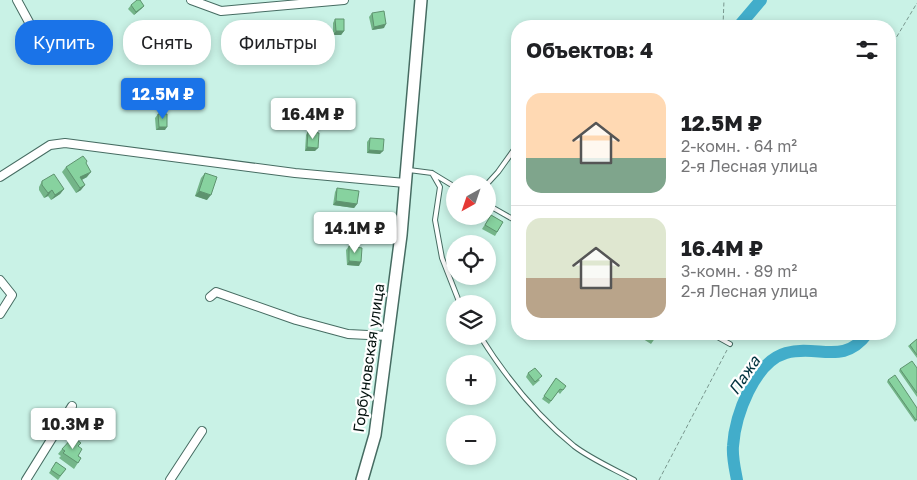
<!DOCTYPE html>
<html lang="ru">
<meta charset="utf-8">
<style>
:root{--surface:#fff;--page:#f6f6f6;--text:#202124;--muted:#757577;--line:#e0e0e0;--accent:#1a73e8}
body{margin:0;font-family:"Golos Text",sans-serif;background:var(--page);color:var(--text);height:100vh;display:flex;flex-direction:column;font-size:19px;white-space:nowrap}
*{box-sizing:border-box;margin:0}
p{font-size:16px;color:var(--muted)}
.icon{flex:none;width:28px;height:28px;fill:none;stroke:currentColor;stroke-width:2;stroke-linecap:round;stroke-linejoin:round}
.map{position:relative;flex:1;overflow:hidden}
.details{position:absolute;left:511px;top:20px;width:385px;height:320px;display:flex;flex-direction:column;background:var(--surface);border-radius:20px;box-shadow:0 2px 8px #0003}
.details>*{flex:none}
.top-card{position:absolute;left:15px;top:20px;width:421px;height:45px;display:flex;gap:10px}
.needle{width:32px;rotate:220deg}
.buttons{position:absolute;left:446px;top:175px;display:grid;gap:10px}
.buttons a{display:grid;place-items:center;width:50px;height:50px;border-radius:50%;background:var(--surface);box-shadow:0 2px 8px #0003;font-size:25px}
.price{position:absolute;translate:-50% -42px;padding:0 11px;border-radius:5px;background:#fff;color:#222;font-size:16px;line-height:32px;filter:drop-shadow(0 1px 2px #0008)}
.price::after{content:'';position:absolute;left:50%;top:30px;width:15px;height:11px;margin-left:-8px;background:inherit;clip-path:polygon(0 0,100% 0,50% 100%)}
.price.on{background:var(--accent);color:#fff}
ul{padding:0;list-style:none}
li{display:flex;align-items:center;gap:15px;height:125px;padding:0 15px}
li+li{border-top:1px solid var(--line)}
li span{display:grid;place-items:center;flex:none;width:140px;height:100px;border-radius:15px;color:#555}
li>.icon{margin-inline-start:auto}
span .icon{width:60px;height:60px;fill:#fffc;stroke-width:1}
li b{font-size:21px}
h2{display:flex;justify-content:space-between;align-items:center;height:60px;padding:0 15px;font-size:21px}
.pill{padding:0 18px;border-radius:20px;background:var(--surface);box-shadow:0 2px 8px #0003;font-size:18px;line-height:45px}
.pill.on{background:var(--accent);color:#fff}
.map>svg:first-child{display:block}
</style>
<div class="map">
<svg width="917" height="480" viewBox="0 0 917 480">
<rect width="100%" height="100%" fill="#c9f2e6"/>
<g fill="none" stroke-linecap="round" stroke-linejoin="round">
<!-- river -->
<path stroke="#42adca" stroke-width="12" d="M739,26L761,0
M737,480C735,469 732,457 733,446C735,416 754,362 786,353C818,344 843,366 867,334"/>
<defs>
<path id="service" d="M409,170L432,173L455,187
M432,173L440,187L435,220L442,258L460,304
M487,184L498,172L518,144
M488,205L518,222
M712,334L730,344
M480,336C505,376 537,416 574,446C591,459 614,469 634,480"/>
<path id="minor" d="M17,0L30,24L26,38
M191,0L221,11L344,0
M0,177L50,145L65,143L295,173L405,183
M0,280L12,295L0,314
M210,297L216,292L296,320L348,334L388,336
M26,480L72,406
M170,480L202,431"/>
<path id="secondary" d="M362,480L375,435L401,235L421,0"/>
</defs>
<!-- service casing -->
<use href="#service" stroke="#466c62" stroke-width="6"/>
<!-- minor casing -->
<use href="#minor" stroke="#466c62" stroke-width="10"/>
<!-- secondary casing -->
<use href="#secondary" stroke="#466c62" stroke-width="14"/>
<!-- path -->
<path stroke="#79978e" stroke-width="1" stroke-dasharray="4 2.5" stroke-linecap="butt" d="M723,26L724,0
M890,48L917,3
M659,480L727,350"/>
<!-- service -->
<use href="#service" stroke="#fff" stroke-width="4"/>
<!-- minor -->
<use href="#minor" stroke="#fff" stroke-width="8"/>
<!-- secondary -->
<use href="#secondary" stroke="#fff" stroke-width="11"/>
</g>
<!-- wall -->
<path fill="#74b589" d="M131,5L144,6L141,9L134,15L128,9Z
M372,13L384,28L372,30L369,17Z
M335,19L344,31L341,35H333V23Z
M158,114L165,130H156L155,118Z
M308,131L315,151H305L306,135Z
M370,138L380,154L367,153V142Z
M86,163L87,177L82,180L81,190L76,193L62,172L66,167Z
M205,173L207,200L195,196L201,178Z
M42,181L64,189L60,194L51,200L48,196L44,198L39,190V187Z
M337,188L357,204L354,208L333,205L335,192Z
M491,215L503,222L495,236L482,229Z
M349,246L359,266L347,265L346,250Z
M642,334H658L651,344L640,337Z
M917,339V358L908,346Z
M917,368V397L899,371L900,369Z
M528,373L540,380L533,386L526,377Z
M556,378L566,386L560,394L558,392L549,404L542,399Z
M888,380L917,408V420L915,422L887,382Z
M78,446V456L81,458L74,469L59,458L61,456L58,454L62,449Z
M56,462L66,469L58,480L49,473Z"/>
<!-- shaded-wall -->
<path fill="#5e936f" d="M144,6L141,9L134,15L136,12Z
M386,24L384,28L372,30L374,27Z
M336,31H344L341,35H333Z
M159,127H167L165,130H156Z
M307,147L318,148L315,151H305Z
M369,150L383,151L380,154L367,153Z
M91,172L87,177L77,182L80,177Z
M85,185L81,190L76,193L80,188Z
M64,189L60,194L51,200L55,195Z
M52,190L48,196L44,198L48,193Z
M199,191L211,195L207,200L195,196Z
M336,201L357,204L354,208L333,205Z
M349,261L361,262L359,266L347,265Z"/>
<!-- building -->
<path fill="#87d29f" stroke="#5e936f" d="M137,0H140L144,6L136,12L131,5Z
M384,11L386,24L374,27L372,13Z
M335,19H344V31H336Z
M158,114H167V127H159Z
M308,131L319,133L318,148L307,147Z
M370,138L384,139L383,151L369,150Z
M83,156L87,161L86,163L91,172L80,177L85,185L80,188L66,167Z
M205,173L217,177L211,195L199,191Z
M54,174L64,189L55,195L52,190L48,193L42,185V181Z
M337,188L359,191L357,204L336,201Z
M491,215L503,222L497,232L485,225Z
M349,246L362,248L361,262L349,261Z
M647,334H658L655,339Z
M917,339V355L910,345Z
M912,361L917,368V393L900,369Z
M535,368L542,376L535,382L528,373Z
M895,375L917,408V419L916,420L888,380Z
M556,378L566,386L563,390L560,389L551,401L544,396Z
M73,437L81,443L78,446L82,449L78,456L81,458L78,463L63,453L65,451L62,449Z
M56,462L66,469L60,476L51,470Z"/>
<g text-anchor="middle" stroke-width="4.5" stroke-linejoin="round" paint-order="stroke">
<!-- street labels -->
<g font-size="15" fill="#04120e" stroke="#fff">
<text transform="translate(369 358) rotate(-82)" y="5">Горбуновская улица</text>
</g>
<!-- water labels -->
<g font-size="16" font-style="italic" fill="#00323e" stroke="#fff">
<text transform="translate(744 375) rotate(-56)" y="6">Пажа</text>
</g>
</g>
</svg>
<div class="buttons">
<a><svg class="needle" viewBox="-14 -14 28 28"><path d="M0-13l5 13h-10z" fill="#e53935"/><path d="M0 13l5-13h-10z" fill="#757577"/></svg></a>
<a><svg class="icon" aria-label="locate" viewBox="0 0 24 24"><circle cx="12" cy="12" r="6"/><path d="M12 2v4M12 18v4M2 12h4M18 12h4"/></svg></a>
<a><svg class="icon" aria-label="layers" viewBox="0 0 24 24"><path d="M12 4l9 5-9 5-9-5zM3 14l9 5 9-5"/></svg></a>
<a>+</a>
<a>−</a>
</div>
<b class="price on" style="left:163px;top:120px">12.5M ₽</b>
<b class="price" style="left:313px;top:140px">16.4M ₽</b>
<b class="price" style="left:355px;top:254px">14.1M ₽</b>
<b class="price" style="left:73px;top:450px">10.3M ₽</b>
<div class="top-card">
<a class="pill on">Купить</a>
<a class="pill">Снять</a>
<a class="pill">Фильтры</a>
</div>
<section class="details">
<h2>Объектов: 4<svg class="icon" aria-label="filters" viewBox="0 0 24 24"><path d="M4 7h16M4 17h16"/><circle cx="9" cy="7" r="2"/><circle cx="15" cy="17" r="2"/></svg></h2>
<ul>
<li><span style="background:linear-gradient(#ffd9b3 65%,#7fa58c 0)"><svg class="icon" aria-label="home" viewBox="0 0 24 24"><path d="M3 11l9-7 9 7M6 9v11h12V9"/></svg></span><div><b>12.5M ₽</b><p>2-комн. · 64 m²</p><p>2-я Лесная улица</p></div></li>
<li><span style="background:linear-gradient(#dfe7d0 60%,#b9a48a 0)"><svg class="icon" aria-label="home" viewBox="0 0 24 24"><path d="M3 11l9-7 9 7M6 9v11h12V9"/></svg></span><div><b>16.4M ₽</b><p>3-комн. · 89 m²</p><p>2-я Лесная улица</p></div></li>
</ul>
</section>
</div>
